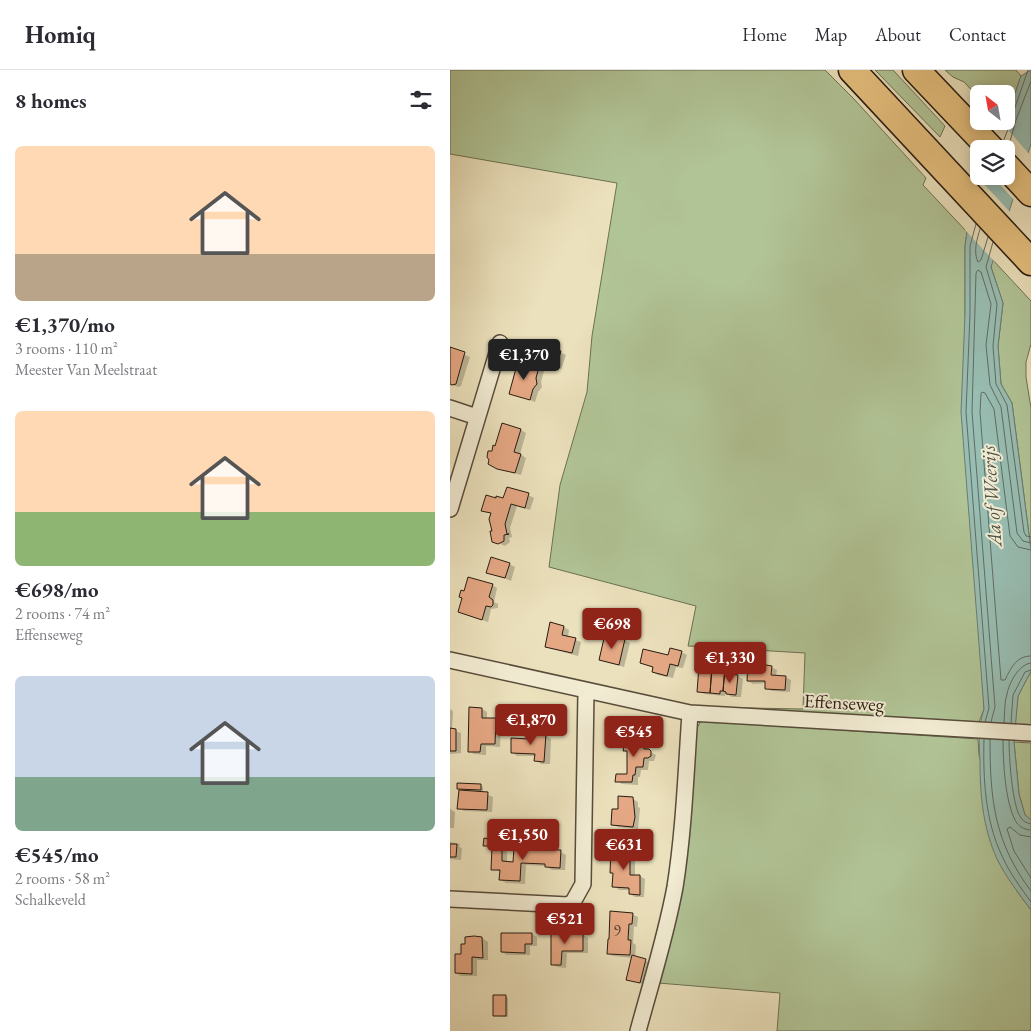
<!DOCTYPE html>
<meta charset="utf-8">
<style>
:root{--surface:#fff;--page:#f7f7f7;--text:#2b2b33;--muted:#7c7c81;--line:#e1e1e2;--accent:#8f2418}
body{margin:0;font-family:"EB Garamond",serif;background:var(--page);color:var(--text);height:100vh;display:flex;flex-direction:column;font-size:19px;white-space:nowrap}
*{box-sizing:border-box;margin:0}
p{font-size:16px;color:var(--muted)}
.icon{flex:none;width:28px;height:28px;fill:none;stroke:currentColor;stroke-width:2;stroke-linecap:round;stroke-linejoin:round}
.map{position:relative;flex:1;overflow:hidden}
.side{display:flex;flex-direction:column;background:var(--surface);width:450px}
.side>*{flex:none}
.needle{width:32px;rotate:329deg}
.tools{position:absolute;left:520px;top:15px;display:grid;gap:10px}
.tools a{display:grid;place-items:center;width:45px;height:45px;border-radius:8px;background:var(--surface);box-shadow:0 2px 12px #0003;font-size:25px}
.price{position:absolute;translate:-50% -42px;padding:0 11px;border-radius:5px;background:var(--accent);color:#fff;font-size:16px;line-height:32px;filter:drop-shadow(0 1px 2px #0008)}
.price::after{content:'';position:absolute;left:50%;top:30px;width:15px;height:11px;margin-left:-8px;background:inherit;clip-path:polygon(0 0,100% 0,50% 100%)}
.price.selected{background:#222;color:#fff}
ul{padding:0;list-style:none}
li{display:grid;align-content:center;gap:10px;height:265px;padding:0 15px}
li span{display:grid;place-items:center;height:155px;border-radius:8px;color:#555}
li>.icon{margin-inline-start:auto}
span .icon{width:90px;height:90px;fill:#fffc;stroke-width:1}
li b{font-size:21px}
h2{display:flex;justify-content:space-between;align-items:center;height:60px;padding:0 15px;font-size:21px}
header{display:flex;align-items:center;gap:30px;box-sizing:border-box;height:70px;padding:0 25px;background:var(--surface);border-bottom:1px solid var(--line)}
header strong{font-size:24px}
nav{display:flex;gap:28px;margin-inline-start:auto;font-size:18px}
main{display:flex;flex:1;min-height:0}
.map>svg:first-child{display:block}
</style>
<header>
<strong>Homiq</strong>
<nav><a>Home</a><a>Map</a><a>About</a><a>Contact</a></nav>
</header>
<main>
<section class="side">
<h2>8 homes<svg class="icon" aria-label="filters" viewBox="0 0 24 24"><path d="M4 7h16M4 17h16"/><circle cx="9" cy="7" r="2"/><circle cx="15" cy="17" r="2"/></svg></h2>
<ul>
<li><span style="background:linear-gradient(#ffd9b3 70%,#b9a48a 0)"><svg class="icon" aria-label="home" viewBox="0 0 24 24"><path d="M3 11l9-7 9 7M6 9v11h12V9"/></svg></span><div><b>€1,370/mo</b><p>3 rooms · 110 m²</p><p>Meester Van Meelstraat</p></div></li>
<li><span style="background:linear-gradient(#ffd9b3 65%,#8fb573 0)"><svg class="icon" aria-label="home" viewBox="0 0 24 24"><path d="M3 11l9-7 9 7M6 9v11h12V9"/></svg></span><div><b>€698/mo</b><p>2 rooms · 74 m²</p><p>Effenseweg</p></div></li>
<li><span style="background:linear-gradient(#c9d6e8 65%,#7fa58c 0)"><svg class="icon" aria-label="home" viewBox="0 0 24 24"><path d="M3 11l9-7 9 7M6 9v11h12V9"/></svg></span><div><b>€545/mo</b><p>2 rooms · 58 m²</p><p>Schalkeveld</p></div></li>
</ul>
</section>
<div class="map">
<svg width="581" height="961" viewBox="0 0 581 961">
<rect width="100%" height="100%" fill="#ebe1bc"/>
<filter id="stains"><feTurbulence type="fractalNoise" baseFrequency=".004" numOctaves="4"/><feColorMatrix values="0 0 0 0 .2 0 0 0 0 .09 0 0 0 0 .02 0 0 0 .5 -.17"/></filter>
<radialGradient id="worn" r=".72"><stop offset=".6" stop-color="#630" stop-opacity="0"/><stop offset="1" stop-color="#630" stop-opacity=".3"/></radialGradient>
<!-- green -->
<path fill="#b1c496" stroke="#6c7053" d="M0,0H375L404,29L476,108L473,115L517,162L515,176V244L534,639L529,652L244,637L353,639L355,583L238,576L246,536L99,497L110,415L137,322L142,266L167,113L0,84Z
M425,0H443L495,56L490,67Z
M495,0H566L571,6L556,48V24H529V28L514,12L503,7Z
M542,189L581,231V274L576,292V307L581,338V480L562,333L551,314L548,276L553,233L541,197Z
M581,601V655H565L568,626Z
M251,651L528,669L529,685L567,821L581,840V961H327L330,923L208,913L244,663Z
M564,672L581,673V750L575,745L569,724Z"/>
<!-- water -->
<path fill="#98bdb2" stroke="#6b7c71" d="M581,0V74L541,197L553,233L548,276L551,314L562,333L581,480V601L568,626L564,672L569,724L575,745L581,750V840C569,824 556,807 547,789C533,758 530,725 530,691C529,673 528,657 534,639L511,342L515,244V176L517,162L536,106H556V79H546L571,6Z"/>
<!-- pier -->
<path fill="#ebe1bc" d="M552,53L580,85L565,131L542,106H556V79H543Z
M532,112L561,143L545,192L515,160Z"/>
<!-- shadow -->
<path fill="#0003" d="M0,279L20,287L11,316L8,317L0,314Z
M110,282L116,285L111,299L92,292Z
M69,292L94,301L91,312L92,317L88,322L85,332L60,323Z
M71,360L76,363L70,384L76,388L71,405L44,397L43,382Z
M78,425L84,428L80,440L67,436L60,458L62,467L59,468L60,472L55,476L44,471L42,444L33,440L54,429Z
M59,494L65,497L61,511L38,502Z
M42,515L47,518L44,532L48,534V538L41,539L38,552L9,542Z
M101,554L114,557L119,560L118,567L131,572L128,586L102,579L96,576Z
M174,570L180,573L174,597L156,592L151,589Z
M231,582L237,585L233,598L226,597L223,608L208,605L203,602L204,598L191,593Z
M265,584L270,586V591L264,589Z
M290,589H295L299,593H292L290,591Z
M245,596L275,599L281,602L280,605L287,606L293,609L291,627H282L277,624H275V626L254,624L249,621L250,602L244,600Z
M321,597L327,600L326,606L335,607L341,610L340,622L322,621L316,618V613L303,614L298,611Z
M0,639L3,641L2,660L11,663V683L0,684Z
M32,639L37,642V649L46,650L51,653L50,677L36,676V685L24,684L19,681Z
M96,666L101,669L100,694H91L86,690V686H67L62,682L81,670Z
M179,669H194L199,672V681L206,685L204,691H199L198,700H191L190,707H188V715L172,714L167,711L178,705L179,682L175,680L179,677Z
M31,716L33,717V723L43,727L42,742L14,741L9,738L15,722L8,718Z
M183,729L188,732V737L190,738L188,759L168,757L162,754L170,741Z
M0,739L5,742L4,758H0Z
M40,770L42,772V777L34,775Z
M195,770L197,771V780L187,778Z
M0,772L10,774L9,777L12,778L11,790L0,789Z
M52,779L57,782V793H64L111,782L116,785L115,800H102L95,796L76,795L75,814L56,813L51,810V802L42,799Z
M162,779L183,780L189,783L188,791H185V806H190L195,809L194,827H185L180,824V820H169L164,816Z
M182,844L188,847L187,857L184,856L183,873L186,875L185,887L201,893L195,915L178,909L183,888L163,886L158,883Z
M82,864L87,867V876H80V885H57L52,882Z
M102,864H132L138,868V883H117L116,898L107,897L102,894Z
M16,868H32L38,872V890H27V906H11L6,903L16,875Z
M56,926L58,928V947L46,946L44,945Z"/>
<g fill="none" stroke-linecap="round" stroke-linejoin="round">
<!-- shore -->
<path stroke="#606c61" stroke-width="1" d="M553,72L560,54L559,48L563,43L578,0
M557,82L566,50L581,11
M526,154L520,176V244L516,342L539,638L535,652
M530,159C527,169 523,182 528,192L531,190L538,167
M543,172L536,197L547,234L543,276L546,314L557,335L574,462L576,466L581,467
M581,480L568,477L560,466L544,339L535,323L532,322L531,324L530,342L551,610H555C561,598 566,586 581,586
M541,652L545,637L522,342L526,203L528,200L531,202L541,234L536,275L540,315L551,337L567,463L573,471L581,473
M554,653C555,643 554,633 557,624C559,613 569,594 581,593
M561,653L563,625L575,602L581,600
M534,669C533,709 535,750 552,786C559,802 571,818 581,832
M540,669C540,729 544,772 581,821
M553,670C553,691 555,731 565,750C568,756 574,760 581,760
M559,670C559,687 562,736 571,748C574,752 577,753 581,754
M581,767L570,765L560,757L557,759L564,781L581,808"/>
</g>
<!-- building -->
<path fill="#e5a884" stroke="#271b10" d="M95,276L111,281L106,297L90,292Z
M0,277L15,282L6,314L2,315L0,314Z
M68,291L89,297L86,308L87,314L83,319L80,330L59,324Z
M52,353L71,359L64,382L71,384L65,403L47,399L38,394L39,390L37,387L38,381H42L43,375L45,376Z
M57,417L79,423L75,438L61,434L55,454L57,464H59L54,465V471L48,474L42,472L40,461H42L39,449L41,443L31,441L36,425L46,428V426L53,428Z
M41,487L60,493L55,508L36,503Z
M18,507L43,514L39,527L43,530V535L41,537L36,536L32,550L8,542L12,528L9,527L11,520L14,521Z
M100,552L114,556L112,565L126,568L122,583L95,577Z
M155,564L175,569L169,595L149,590Z
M220,578L232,581L228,596L220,594L217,606L202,602L203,597L190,593L193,579L218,585Z
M298,592L322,596L321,605L336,606L335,620L315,619V611H297Z
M249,596L262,597L260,623L247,622Z
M262,597L275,598L273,621H270V624L260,623Z
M275,598V603L288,605L286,625L276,624V622L273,621Z
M19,637L32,638V648H46L45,674H31L30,682H18Z
M0,658L6,659V681H0Z
M80,664H96L94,692L84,691L85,684L61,683V668L80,669Z
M178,667L194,668V679H199L201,681V686L198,688H194L193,697H186L185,705H183L182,712H165L166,704H177V681H173L174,676H177Z
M7,713L31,714V720L7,719Z
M9,720L38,722L37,740L7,739Z
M168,726L183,727L185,747L183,757L161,755L162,739H168Z
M34,768L40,769V776H33Z
M186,769H195V779H186Z
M0,774H7L6,787H0Z
M42,777H52V791L63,792L64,778L111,780L110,798L95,797V794L71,793L70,811L49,810L50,800H41Z
M161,778L183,779V789H180V805H190V825L179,824V818L162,817L163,803H160Z
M160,841L183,843L182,854H179L178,870H181L180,885L157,884L158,869H159Z
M51,863H82V874H75V883L51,882Z
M101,863H133V881H112L111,895H101Z
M24,866L32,867L33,888L22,887V904L5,903V884H11V874H15V867Z
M182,885L196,889L190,913L176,910Z
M43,925H56V946H43Z"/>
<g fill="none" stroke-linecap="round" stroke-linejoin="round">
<defs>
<path id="minor" d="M0,338L27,347
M0,439L50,273
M0,590L240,643L581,663
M0,829L118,835L123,832L133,814L136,621
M188,961C201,913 216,866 225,817C234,760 236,701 240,643"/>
<path id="motorway" d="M402,0L581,192
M466,0L541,79
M556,96L581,123"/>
</defs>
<!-- minor casing -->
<use href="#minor" stroke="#584c3b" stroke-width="18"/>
<!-- motorway casing -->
<use href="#motorway" stroke="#271b10" stroke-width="29"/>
<!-- minor -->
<use href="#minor" stroke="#f2ecd3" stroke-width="15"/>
<!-- motorway -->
<use href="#motorway" stroke="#e6c07e" stroke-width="26"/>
</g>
<g text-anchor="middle" stroke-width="4" stroke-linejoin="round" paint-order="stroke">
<!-- number labels -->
<g font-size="16" fill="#563e2d">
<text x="167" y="866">9</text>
</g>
<!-- street labels -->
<g font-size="19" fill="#271b10" stroke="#f2ecd3">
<text transform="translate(394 632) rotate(3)" y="7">Effenseweg</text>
</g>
<!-- water labels -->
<g font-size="20" font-style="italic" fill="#4f5449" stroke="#f2ecd3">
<text transform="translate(541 426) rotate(-94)" y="7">Aa of Weerijs</text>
</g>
</g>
<rect width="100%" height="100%" filter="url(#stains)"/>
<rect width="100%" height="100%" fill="url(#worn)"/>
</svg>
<div class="tools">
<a><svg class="needle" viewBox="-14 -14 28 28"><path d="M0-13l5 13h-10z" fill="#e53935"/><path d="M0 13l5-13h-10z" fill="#7c7c81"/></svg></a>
<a><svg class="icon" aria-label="layers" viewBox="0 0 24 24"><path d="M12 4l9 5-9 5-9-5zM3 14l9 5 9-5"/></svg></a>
</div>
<b class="price selected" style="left:74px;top:311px">€1,370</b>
<b class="price" style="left:162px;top:580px">€698</b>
<b class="price" style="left:280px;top:614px">€1,330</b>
<b class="price" style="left:81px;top:676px">€1,870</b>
<b class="price" style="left:184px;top:688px">€545</b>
<b class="price" style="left:73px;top:791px">€1,550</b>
<b class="price" style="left:174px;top:801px">€631</b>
<b class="price" style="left:115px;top:875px">€521</b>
</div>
</main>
